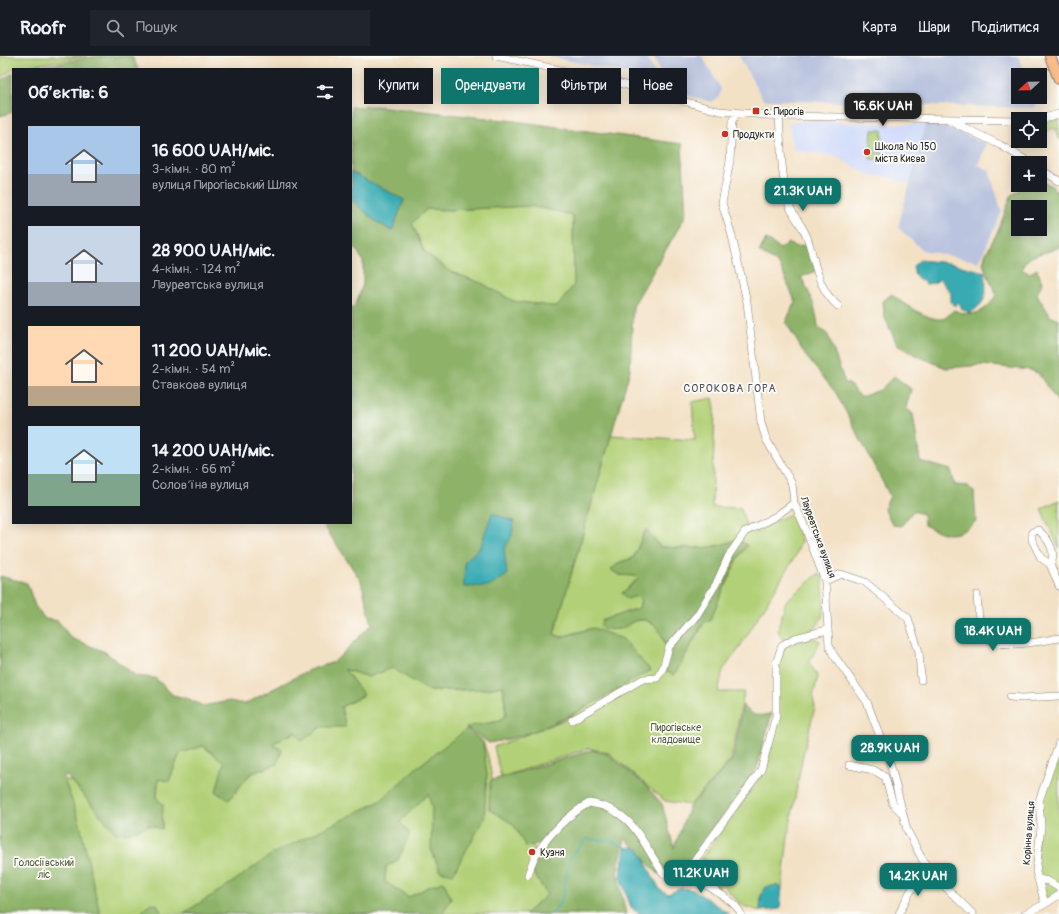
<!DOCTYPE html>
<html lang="uk">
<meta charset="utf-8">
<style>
:root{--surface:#171b24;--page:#20242c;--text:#f1f3f6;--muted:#9ea1a6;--line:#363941;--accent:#0f766e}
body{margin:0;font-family:Pangolin,sans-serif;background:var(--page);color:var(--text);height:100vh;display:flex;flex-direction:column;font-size:15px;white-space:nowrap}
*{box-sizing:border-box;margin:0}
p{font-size:13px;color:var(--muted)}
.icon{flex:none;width:22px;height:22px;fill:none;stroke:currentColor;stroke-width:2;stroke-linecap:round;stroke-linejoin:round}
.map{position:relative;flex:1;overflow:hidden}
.side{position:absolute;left:12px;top:12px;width:340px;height:456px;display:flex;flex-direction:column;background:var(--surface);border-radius:0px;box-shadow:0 2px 10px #0003}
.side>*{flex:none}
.hud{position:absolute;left:364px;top:12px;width:380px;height:36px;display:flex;gap:8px}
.needle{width:26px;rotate:248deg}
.fabs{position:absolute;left:1011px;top:12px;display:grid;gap:8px}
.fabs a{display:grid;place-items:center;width:36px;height:36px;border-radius:0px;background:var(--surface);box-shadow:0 2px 10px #0003;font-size:20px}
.price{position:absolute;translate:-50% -34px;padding:0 9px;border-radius:8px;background:var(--accent);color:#fff;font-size:13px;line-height:26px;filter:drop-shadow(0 1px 2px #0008)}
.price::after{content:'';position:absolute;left:50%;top:24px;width:12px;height:9px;margin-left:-6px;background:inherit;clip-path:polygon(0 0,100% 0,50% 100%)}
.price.selected{background:#222;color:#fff}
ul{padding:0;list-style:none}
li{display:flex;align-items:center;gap:12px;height:100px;padding:0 16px}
li span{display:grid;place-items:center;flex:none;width:112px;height:80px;border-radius:0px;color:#555}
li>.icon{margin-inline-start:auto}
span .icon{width:48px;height:48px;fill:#fffc;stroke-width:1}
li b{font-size:17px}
h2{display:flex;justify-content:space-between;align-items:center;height:48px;padding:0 16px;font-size:17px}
.pill{padding:0 14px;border-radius:0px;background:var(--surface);box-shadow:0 2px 10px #0003;font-size:14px;line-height:36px}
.pill.selected{background:var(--accent);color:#fff}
header{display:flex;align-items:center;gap:24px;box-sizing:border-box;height:56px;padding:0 20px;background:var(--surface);border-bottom:1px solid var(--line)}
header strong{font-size:19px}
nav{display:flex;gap:22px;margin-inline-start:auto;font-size:14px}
.search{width:280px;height:36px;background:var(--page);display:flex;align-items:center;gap:10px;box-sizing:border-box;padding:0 14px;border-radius:0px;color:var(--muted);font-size:15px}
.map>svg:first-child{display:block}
</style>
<header>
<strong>Roofr</strong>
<div class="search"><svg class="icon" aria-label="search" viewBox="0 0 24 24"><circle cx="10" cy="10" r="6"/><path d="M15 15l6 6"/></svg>Пошук</div>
<nav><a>Карта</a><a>Шари</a><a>Поділитися</a></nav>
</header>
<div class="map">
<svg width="1059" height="858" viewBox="0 0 1059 858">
<rect width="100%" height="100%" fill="#fdfcf7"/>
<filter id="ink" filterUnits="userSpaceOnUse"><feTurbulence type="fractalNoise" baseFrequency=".025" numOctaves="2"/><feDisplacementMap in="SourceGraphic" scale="8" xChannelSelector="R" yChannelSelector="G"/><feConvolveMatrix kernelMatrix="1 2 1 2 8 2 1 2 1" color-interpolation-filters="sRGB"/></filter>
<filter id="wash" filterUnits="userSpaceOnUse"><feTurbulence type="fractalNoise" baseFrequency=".012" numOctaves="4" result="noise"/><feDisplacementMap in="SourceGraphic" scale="16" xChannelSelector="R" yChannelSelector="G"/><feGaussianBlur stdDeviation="0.9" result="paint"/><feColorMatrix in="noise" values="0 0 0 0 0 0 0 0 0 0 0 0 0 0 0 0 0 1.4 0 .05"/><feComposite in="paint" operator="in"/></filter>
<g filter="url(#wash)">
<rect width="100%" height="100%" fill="#f3e1c6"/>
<!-- built -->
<path fill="#cfdafa" d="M794,65H802L931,69L915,130L885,120L869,119L835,100L793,94L789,69Z"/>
<!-- industrial -->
<path fill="#bac4de" d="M547,0H646L658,24L598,11Z
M654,0H702L721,33L719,41L712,46L665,34L666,22L662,21Z
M739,0H1018L1025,19H1018V41H1033L1036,50L1033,52L763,44Z
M926,67L938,68L940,72H943L945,69L986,88L978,109L989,114L1002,156L979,206L922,194L898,171Z"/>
<!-- green -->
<path fill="#b2d077" stroke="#67764a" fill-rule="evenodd" d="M0,0H87L13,13L0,22Z
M1059,63V84L1055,72L1040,77V68Z
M872,74H882V94L873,93L872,96L883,97L882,103H870Z
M530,150L573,159L574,229L557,251L513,245L483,228L449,215L424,195L412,167L427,153L449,154Z
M713,342L715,352L712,451L741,452L746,470L758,476L764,471L794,456L801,485L796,499L738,594L723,614L718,636H744L731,704L690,749L665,745L609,697L589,692L501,721L494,691L564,664L650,614L593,572L561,581L554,578L611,379L695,384L692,346ZM646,473L660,491C687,492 712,495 737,483L747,489L736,505L728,526L674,619L662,578L657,571L645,564L632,565L613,561L639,552L641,544L629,530L638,523L635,520L619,519L618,507L633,502Z
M1059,444V492L1041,453Z
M818,518L822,521C823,538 829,563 813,573C805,579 793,581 784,584L780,580L778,573L786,545Z
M814,582L820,585L809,607L818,620L813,642L815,651L802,703L788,781L782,832L776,829L761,839L760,855L741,849L722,828L725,820L703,801L764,716L776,669L779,602L786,589Z
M392,612L430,635L487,633L503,630L506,658L500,665L466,672L483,686L488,700L493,729L578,858H100L64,723L72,726L116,777L149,769L162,773L157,743L158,723L169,725L180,697L203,690L225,706L216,736L229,744L250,718L277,708L272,688L295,676L302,684L321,671L341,651L364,639L343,613L368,621Z
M1059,687V839L1045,848L1036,816L1039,745Z
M702,802L724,820L718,834L694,820V814Z"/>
<!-- forest -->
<path fill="#8db268" stroke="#546742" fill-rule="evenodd" d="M97,0H132L138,13H30Z
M13,17V56L0,60V25Z
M376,50L514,65L682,88L686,159L633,250L630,314L554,578L561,581L593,572L623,583L650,614C599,644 549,677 489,687L466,671L500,665L506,658L503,630L487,633L429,635L392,612L368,621L344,613L364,639L341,651L346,671H321L302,685L295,676L272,688L282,694L277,708L250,718L229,744L216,736L224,706L203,690L180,697L169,725L158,723L157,743L163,748L162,773L149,769L131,776L116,777L66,719L64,723L79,764L100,858H0V520L27,527L35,550L45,563L58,565L71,582L105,596L136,620L155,622L173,639L189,643L203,650L229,645L245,648L309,614L334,606L372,568L361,525L322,467H351V252L355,250L363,228V205L351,184V143L374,164L391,175L404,144L351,116V51ZM530,150L573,159L574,229L557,251L513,245L483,228L449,215L424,195L412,167L427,153L449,154ZM507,463L514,465C510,499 493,496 465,506Z
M1040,123L1053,131L1059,137V191C1045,199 1026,196 1022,214L1030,217L1037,213L1042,227L1037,238L1051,261L1059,263V348L1038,317L1030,314L983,309L946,312L915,299L897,288L884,260L883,245L892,238C899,246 930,265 941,263C946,263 950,257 954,254C973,262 986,257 996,239L983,208L985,199L998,175L1011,140L1025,129H1040ZM1018,151H1040V173H1018Z
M766,183L780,193L788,187L796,191L807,189L816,215L801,221C810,237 816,252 818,270L828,279L845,327L849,328L861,341L880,334L894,320L911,333L906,352L913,358L920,405L951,414L955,429L968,430L974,436L976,465C957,483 946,480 924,469L923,458L913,455L901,470L893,469L884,453L890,440L836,337L805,299L786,266L795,245L779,208L759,196Z
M646,473L660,491C687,492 712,495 737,483L747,489L736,505L710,564L703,567L674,619L665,615C670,600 664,567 644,564C633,562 628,571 619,573C614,574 608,573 603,573L600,570L603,564L639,552L641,544L637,540L627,543L622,537L638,523L635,520L619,519L611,514L618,507L633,502Z
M743,649C753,661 758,661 772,657L757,712L689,807L658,818L625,782L617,817L626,858H525L547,839L531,813L544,786L526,791L513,768L489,753L490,725L592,694L608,698L646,730L662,748L674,792L689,751L733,703Z
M467,673L483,686L487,719L484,763L453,818L440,815L431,793L432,752L428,738L400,766L410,778L398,804L386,811L385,826L409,841L430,830L444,826L451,842L442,858H182L230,828L272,798L380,745L416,712Z
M151,847L157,848L162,858H142L144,852Z"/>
<!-- water -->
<path fill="#39abb2" stroke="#2a6467" d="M351,116L404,144L392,175L374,164L351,143Z
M920,204L949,207L985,216C986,236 989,245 970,257L962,253L959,246L955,250L951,246V237L940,223L934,227L926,228L915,220L913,210Z
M492,457L514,466L512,480L504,493L507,519L490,530L464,531L465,505L480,492Z
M625,791L639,793L660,834L668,838L681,832L694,834L729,858H639L631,851L620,822Z
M776,829L782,832L780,853L760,855L761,839L766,831Z"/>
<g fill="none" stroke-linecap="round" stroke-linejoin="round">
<!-- stream -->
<path stroke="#39abb2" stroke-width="1.5" d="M550,858L561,847L570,802L586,783L610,785L625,791"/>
</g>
</g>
<g filter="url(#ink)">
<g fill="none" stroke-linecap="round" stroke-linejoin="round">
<defs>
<path id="minor" d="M496,0L615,26L719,55L779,60L1018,64
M736,57L732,66L730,105L722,147L732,180L747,246L761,366L766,383L792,428L794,447L805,471L825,525L829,589L833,598L867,646L891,710L907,774L921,801L932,818L973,858
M779,60C781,89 781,118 788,146C792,160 804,170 808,184C816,208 817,232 838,250
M1040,63L1059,58
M949,64L1000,89L1031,107
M1040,113L1059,125
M1050,508C1058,497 1047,481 1038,474L1032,476V484L1041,502L1050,508L1059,530
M825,525L841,518L865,526L908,562L919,596L921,624
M977,539C978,549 978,563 981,573C989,598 1039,585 1059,582
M1010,641L1022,642L1059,640
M572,664L643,623L657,622L663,612L669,591L697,559L716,528L729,499L745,476L776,460L794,447
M849,709L873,714L885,721L893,748L902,757
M690,811L688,819C702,827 736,844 741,858
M528,819C530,813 532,805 536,799C548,779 569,758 589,747C633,753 641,785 663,817L674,820L690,811L761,714L776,660V607L782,589L795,582L827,574
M1038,823L1048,825L1059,832
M1045,848L1059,839
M899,858C909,838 911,827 932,818
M1025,858L1045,848L1036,816L1041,771L1039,745L1059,687"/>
<path id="highway" d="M1050,0L1059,23"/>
</defs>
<!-- minor casing -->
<use href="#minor" stroke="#887e71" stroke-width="8"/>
<!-- highway casing -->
<use href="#highway" stroke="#887e71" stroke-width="12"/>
<!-- minor -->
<use href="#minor" stroke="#fff" stroke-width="7"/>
<!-- highway -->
<use href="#highway" stroke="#f9bc8a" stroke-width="10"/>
</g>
</g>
<!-- markers -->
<g fill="#c8321e" stroke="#fdfcf7" stroke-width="1.5">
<rect x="752" y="51" width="8" height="8" rx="2"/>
<circle cx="725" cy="78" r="4"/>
<circle cx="867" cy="96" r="4"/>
<circle cx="532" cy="796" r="4"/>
</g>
<g text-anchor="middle" stroke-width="3.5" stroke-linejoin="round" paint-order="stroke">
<!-- poi labels -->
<g font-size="10" fill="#1c1c1c" stroke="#fdfcf7" text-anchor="start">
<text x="764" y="59">с. Пирогів</text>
<text x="733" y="82">Продукти</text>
<text x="875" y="94">Школа № 150<tspan x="875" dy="12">міста Києва</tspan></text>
<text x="540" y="800">Кузня</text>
</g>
<!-- street labels -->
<g font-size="10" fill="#1c1c1c" stroke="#fdfcf7">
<text transform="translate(819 481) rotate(70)" y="4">Лауреатська вулиця</text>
<text transform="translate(1028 777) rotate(-86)" y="4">Корінна вулиця</text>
</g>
<!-- park labels -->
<g font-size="10" fill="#505b3c" stroke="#fdfcf7">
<text x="676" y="675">Пирогівське<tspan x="676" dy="12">кладовище</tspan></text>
<text x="44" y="810">Голосіївський<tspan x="44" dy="12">ліс</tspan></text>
</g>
<!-- neighbourhood labels -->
<g font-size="11" letter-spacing="1" fill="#4e4b5b" stroke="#fdfcf7">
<text x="730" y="336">СОРОКОВА ГОРА</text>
</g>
</g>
</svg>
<div class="fabs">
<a><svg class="needle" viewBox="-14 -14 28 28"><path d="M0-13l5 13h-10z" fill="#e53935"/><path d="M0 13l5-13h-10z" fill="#9ea1a6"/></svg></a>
<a><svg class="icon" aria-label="locate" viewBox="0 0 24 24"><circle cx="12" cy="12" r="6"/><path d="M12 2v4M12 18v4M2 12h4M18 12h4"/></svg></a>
<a>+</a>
<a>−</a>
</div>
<b class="price selected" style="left:883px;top:71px">16.6K UAH</b>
<b class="price" style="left:803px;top:156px">21.3K UAH</b>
<b class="price" style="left:993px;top:596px">18.4K UAH</b>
<b class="price" style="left:890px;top:713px">28.9K UAH</b>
<b class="price" style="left:701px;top:838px">11.2K UAH</b>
<b class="price" style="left:918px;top:841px">14.2K UAH</b>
<div class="hud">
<a class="pill">Купити</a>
<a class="pill selected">Орендувати</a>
<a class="pill">Фільтри</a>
<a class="pill">Нове</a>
</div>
<section class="side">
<h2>Об’єктів: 6<svg class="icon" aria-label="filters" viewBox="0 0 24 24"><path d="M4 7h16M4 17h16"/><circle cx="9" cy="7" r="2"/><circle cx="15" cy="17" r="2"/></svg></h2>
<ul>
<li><span style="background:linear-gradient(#a9c7e8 60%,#9aa5b1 0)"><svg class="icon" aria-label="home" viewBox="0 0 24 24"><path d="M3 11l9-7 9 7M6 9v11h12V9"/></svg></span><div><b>16 600 UAH/міс.</b><p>3-кімн. · 80 m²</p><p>вулиця Пирогівський Шлях</p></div></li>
<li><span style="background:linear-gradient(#c9d6e8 70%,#9aa5b1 0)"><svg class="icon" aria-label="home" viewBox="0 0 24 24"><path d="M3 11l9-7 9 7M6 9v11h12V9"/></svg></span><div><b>28 900 UAH/міс.</b><p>4-кімн. · 124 m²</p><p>Лауреатська вулиця</p></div></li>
<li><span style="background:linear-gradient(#ffd9b3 75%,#b9a48a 0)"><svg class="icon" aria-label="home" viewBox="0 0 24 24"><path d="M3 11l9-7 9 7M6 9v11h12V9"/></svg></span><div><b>11 200 UAH/міс.</b><p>2-кімн. · 54 m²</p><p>Ставкова вулиця</p></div></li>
<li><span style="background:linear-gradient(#bfe0f5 60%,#7fa58c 0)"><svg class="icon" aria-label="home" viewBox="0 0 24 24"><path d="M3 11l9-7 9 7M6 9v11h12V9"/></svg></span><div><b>14 200 UAH/міс.</b><p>2-кімн. · 66 m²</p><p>Соловʼїна вулиця</p></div></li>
</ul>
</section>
</div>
